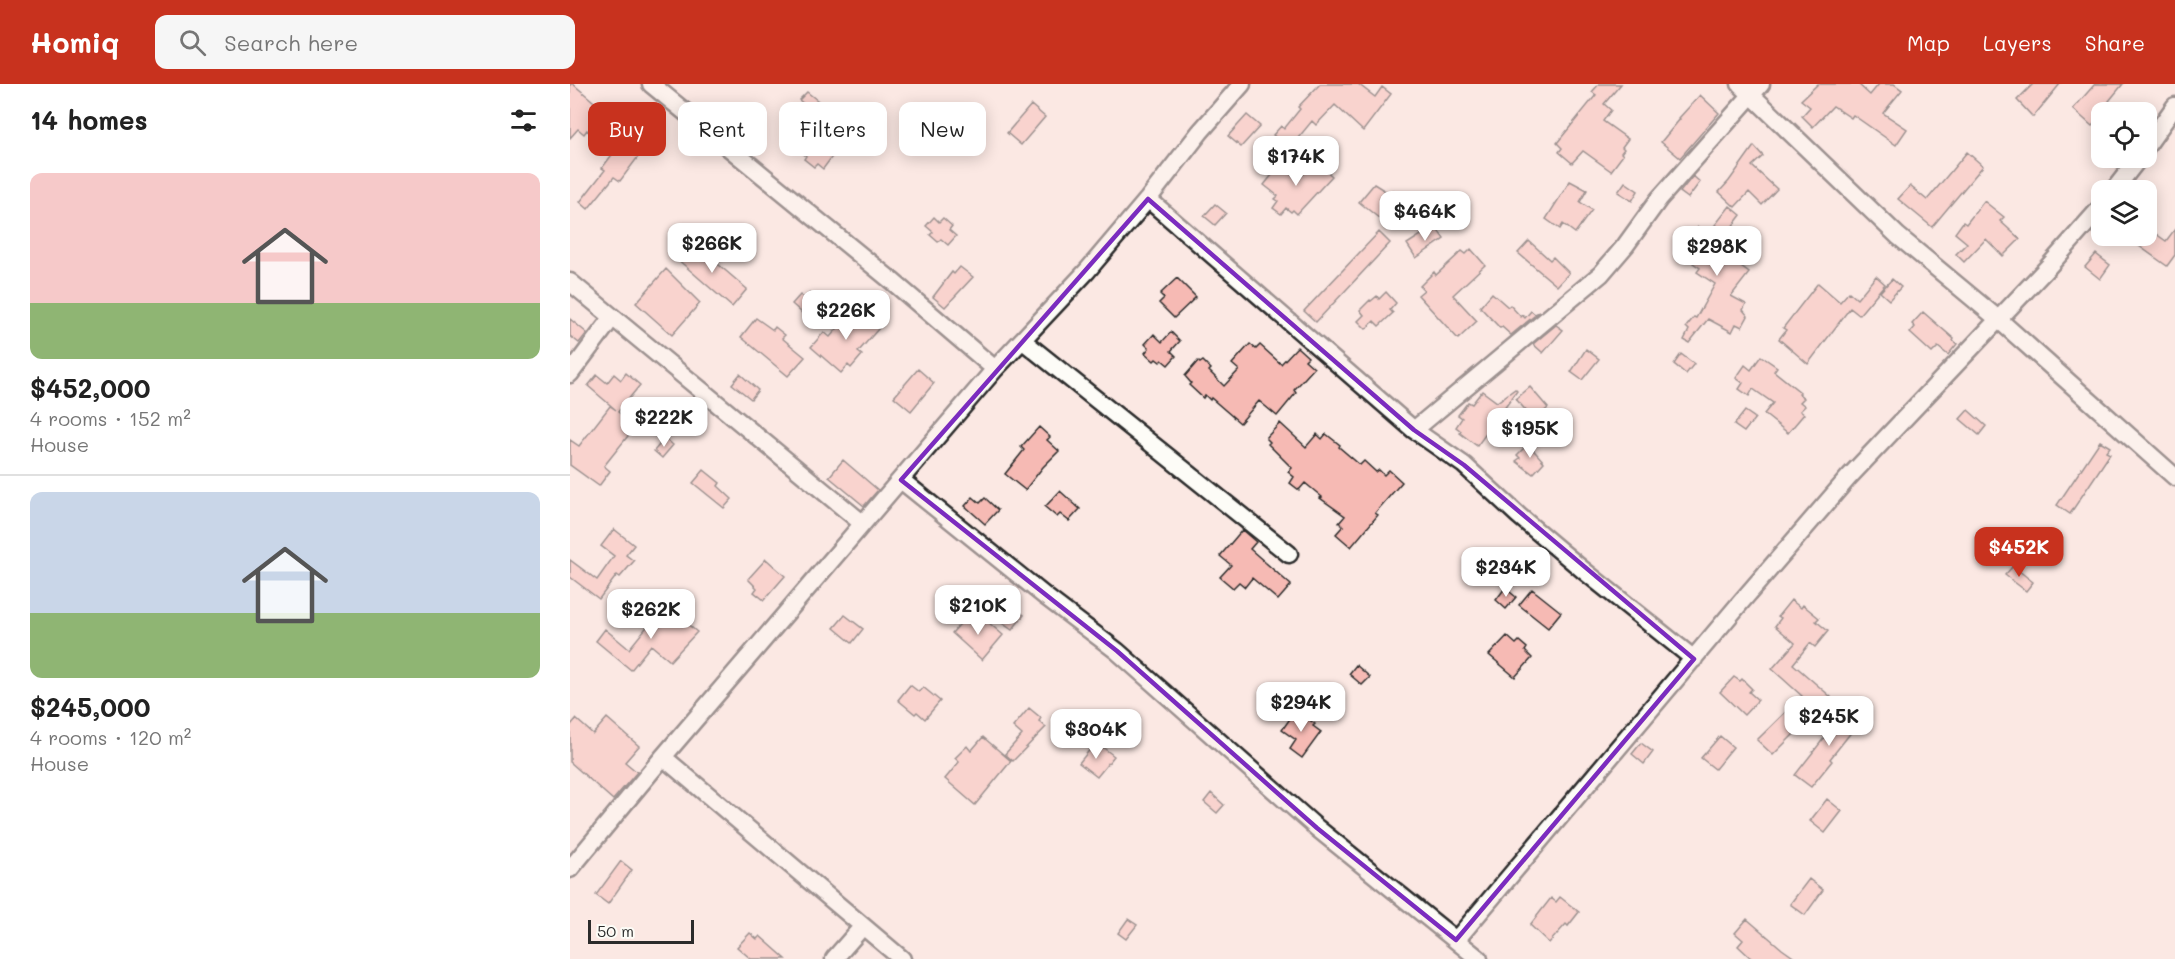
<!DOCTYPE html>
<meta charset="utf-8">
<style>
:root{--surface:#fff;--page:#f6f6f6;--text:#222;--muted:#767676;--line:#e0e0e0;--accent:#c8321e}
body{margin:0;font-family:Mali,sans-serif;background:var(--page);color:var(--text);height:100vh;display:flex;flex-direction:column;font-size:22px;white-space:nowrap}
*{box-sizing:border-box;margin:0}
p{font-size:20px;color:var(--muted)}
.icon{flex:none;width:33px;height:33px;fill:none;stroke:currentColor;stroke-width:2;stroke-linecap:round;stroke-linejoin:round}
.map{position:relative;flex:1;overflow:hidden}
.panel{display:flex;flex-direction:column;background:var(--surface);width:570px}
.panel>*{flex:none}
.top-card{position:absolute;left:18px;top:18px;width:570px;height:54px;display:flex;gap:12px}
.tools{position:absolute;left:1521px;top:18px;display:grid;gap:12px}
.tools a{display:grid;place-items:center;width:66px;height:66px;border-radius:12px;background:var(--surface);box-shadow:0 3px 15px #0003;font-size:30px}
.scale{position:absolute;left:18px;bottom:15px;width:106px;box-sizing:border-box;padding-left:6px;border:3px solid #2b2b2b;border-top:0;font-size:16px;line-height:21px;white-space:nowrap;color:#2b2b2b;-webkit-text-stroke:4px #fdfcf7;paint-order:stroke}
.price{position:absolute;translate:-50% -51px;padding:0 14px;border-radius:12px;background:#fff;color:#222;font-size:20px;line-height:39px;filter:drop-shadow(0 2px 3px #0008)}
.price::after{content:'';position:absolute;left:50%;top:36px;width:18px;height:14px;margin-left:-9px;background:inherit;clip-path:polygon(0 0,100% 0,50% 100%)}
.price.on{background:var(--accent);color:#fff}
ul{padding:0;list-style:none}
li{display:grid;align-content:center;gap:12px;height:318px;padding:0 30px}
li+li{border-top:2px solid var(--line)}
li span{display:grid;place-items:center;height:186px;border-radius:12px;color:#555}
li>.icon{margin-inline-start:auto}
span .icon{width:108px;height:108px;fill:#fffc;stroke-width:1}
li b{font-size:26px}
h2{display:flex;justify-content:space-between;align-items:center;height:72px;padding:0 30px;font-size:26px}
.pill{padding:0 21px;border-radius:12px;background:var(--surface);box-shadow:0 3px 15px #0003;font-size:21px;line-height:54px}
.pill.on{background:var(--accent);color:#fff}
header{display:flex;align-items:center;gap:36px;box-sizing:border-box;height:84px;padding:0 30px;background:var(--accent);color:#fff}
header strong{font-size:28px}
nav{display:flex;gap:33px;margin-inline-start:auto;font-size:21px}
.search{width:420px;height:54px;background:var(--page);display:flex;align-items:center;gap:15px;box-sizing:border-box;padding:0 21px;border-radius:12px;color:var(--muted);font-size:22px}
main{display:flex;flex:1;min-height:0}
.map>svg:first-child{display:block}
</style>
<header>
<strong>Homiq</strong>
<div class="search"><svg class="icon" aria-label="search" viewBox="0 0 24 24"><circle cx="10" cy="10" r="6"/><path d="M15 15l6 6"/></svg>Search here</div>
<nav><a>Map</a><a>Layers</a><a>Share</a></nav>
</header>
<main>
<section class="panel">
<h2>14 homes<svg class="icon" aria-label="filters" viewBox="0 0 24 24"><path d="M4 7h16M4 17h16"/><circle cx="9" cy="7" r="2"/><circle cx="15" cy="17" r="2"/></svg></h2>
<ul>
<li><span style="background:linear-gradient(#f6c9c9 70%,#8fb573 0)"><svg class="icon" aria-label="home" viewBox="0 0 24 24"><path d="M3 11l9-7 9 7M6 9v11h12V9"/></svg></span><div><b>$452,000</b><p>4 rooms · 152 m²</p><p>House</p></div></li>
<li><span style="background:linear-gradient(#c9d6e8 65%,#8fb573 0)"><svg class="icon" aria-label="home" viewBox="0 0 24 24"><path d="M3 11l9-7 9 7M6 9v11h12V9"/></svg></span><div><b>$245,000</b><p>4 rooms · 120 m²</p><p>House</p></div></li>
</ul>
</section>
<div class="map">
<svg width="1605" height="875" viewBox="0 0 1605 875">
<rect width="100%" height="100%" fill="#fbe8e3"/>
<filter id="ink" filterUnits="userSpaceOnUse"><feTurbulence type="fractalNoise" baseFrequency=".0167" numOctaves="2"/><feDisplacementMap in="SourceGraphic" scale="12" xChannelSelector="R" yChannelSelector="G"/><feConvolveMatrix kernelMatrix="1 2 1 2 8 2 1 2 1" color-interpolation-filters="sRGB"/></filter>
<g filter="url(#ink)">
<!-- building -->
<path fill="#f6bab4" stroke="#2b2b2b" stroke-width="1.5" d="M0,0H3L30,23L27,27L35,34L21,50L17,46L14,50L8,45L0,54Z
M750,0H788L805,13L812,3L821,10L793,47L765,21L746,41L742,37L719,65L703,51L711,42L714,45L730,25L728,23Z
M1029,0H1051L1034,20L1041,26L1033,37L1058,55L1052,63L1054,65L1051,69L1053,71L1041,87L1013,67L1002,79L989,68L992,64L987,59L1026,11L1022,8Z
M1248,0H1288L1300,11L1309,0H1324L1332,6L1313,29L1337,45L1326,61L1283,31L1281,34L1263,22L1243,43L1232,32L1240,23L1231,16Z
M1463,0H1490L1463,33L1447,16Z
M1525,0H1553L1539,17L1542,20L1534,28H1532V32L1522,42L1503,25Z
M237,8L252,20L245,29L229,16Z
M1130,11L1149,29L1110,74L1091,58L1110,35L1109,34Z
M461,21L475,33L451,61L437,49Z
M677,31L690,42L671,63L658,52Z
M248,45L258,52L254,57L267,66L253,85L247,80L244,83L234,75L236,72L230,67Z
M59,55L68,61L65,65L71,69L50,97L44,93L18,125L10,118L35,86L32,84L53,56L56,59Z
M1184,62L1193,72L1182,82L1207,105L1192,121L1179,108L1165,123L1149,108L1159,97Z
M1397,68L1413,82L1362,143L1328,115L1340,102L1357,116Z
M745,77L762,92L727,130L723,126L721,128L716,124L711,130L703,124L708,117L705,115L708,112L694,101L710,81L728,96Z
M1123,92L1130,98L1118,114L1110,108Z
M1000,97L1017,106L1010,118L1022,126L1005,149L993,140L990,145L976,135Z
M1055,98L1068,107L1062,117L1048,108Z
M804,100L820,110L823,106L831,113L828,117L833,121L828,127L832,130L821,144L789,118Z
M1414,117L1434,133L1430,137L1450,155L1433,172L1416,155L1394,178L1386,170L1397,159L1385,149L1393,138L1396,140Z
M645,120L656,129L645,141L634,132Z
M1160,122L1171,131L1146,164L1179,189L1161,212L1176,220L1173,226L1178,232L1172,243L1166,240L1162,248L1138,235L1119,259L1114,256L1119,246L1116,243L1124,233L1126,234L1145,200L1127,188L1130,184L1123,179L1125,176L1114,167L1119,159L1117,157L1128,143L1138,150Z
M364,133L369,138L373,134L382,142L379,146L386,152L378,161L371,155L368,158L360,151L363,148L356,142Z
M865,142L874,155L846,174L837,160Z
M1576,143L1596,157L1605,145V171L1597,182L1555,152H1576Z
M809,148L820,159L746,238L734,227Z
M121,157L177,205L162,223L106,174Z
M959,157L980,176L983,173L999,189L987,202L948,169Z
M901,165L915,181L883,211L907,237L888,255L848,211L854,206L850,202L864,188L866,191L892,167L896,170Z
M1526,170L1540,181L1530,195L1515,183Z
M390,183L403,193L375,223L363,213L382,188L384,190Z
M96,185L130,219L102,251L66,219Z
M1306,192L1315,200L1289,231L1280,224L1238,280L1209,255L1216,246L1213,244L1248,199L1270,218L1279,208L1287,215Z
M607,194L626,213L604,234L589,219L594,214L590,210Z
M1322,195L1331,203L1319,216L1310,208Z
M816,208L826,219L820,226L823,229L809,242L804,237L796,245L788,237L794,231L790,226L800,216L801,217L807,212L809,215Z
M240,209L255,222L241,237L222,220L230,211L235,215Z
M922,209L938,223L940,221L951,233L952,231L955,234L961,227L965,230L969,228L941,251L932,243L930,244L910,223Z
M286,223L309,244L288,268L292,271L281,284L278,281L271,289L241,263L254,248L260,253Z
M1353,228L1384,255L1383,257L1387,260L1378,271L1368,263L1362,269L1340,249L1345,243L1342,240Z
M186,234L203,246L205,243L215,251L212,254L235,273L218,292L171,253Z
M0,235L17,249L9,259L0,252Z
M986,241L993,246L973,269L963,260Z
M601,248L610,257L601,267L606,272L598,281L592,276L590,278L586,275L584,277L575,269L579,264L575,260L584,250L592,258Z
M680,260L686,265L690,261L711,280L727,263L738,273L735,276L744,284L724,306L726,309L707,332L689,317L670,339L641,314L640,316L635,311L633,314L619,301L621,299L615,292L628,277L630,279L633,277L641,285L639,287L654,302L669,286L662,280Z
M1016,265L1029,275L1012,296L1001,288Z
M1111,270L1124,280L1116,290L1104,280Z
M1191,272L1207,283L1204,287L1230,308L1229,310L1234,314L1230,318L1235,322L1230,327L1234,330L1218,349L1194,330L1203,319L1183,305L1179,312L1169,305L1173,299L1166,294L1175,281L1181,286Z
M348,285L364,299L341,327L324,313Z
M56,289L70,301L48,328L66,342L34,382L40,387L29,402L0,381V356L9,362L40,322L46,326L18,302L27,291L37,299L44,290L51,296Z
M170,290L188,306L181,315L162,300Z
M960,303L978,324L964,336L946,315Z
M945,305L947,307L907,362L890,349L891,347L886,343L892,334L888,331L898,318L902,320L912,307L927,318Z
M1398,326L1416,342L1409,351L1390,335Z
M1175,327L1185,334L1174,348L1164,341Z
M710,339L736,363L747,350L752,355L756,350L770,361L769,363L790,381L794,377L806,388L809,386L814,391L819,386L832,398L805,429L808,431L781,463L766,450L773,442L769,439L775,432L750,414L752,413L735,399L729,406L720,399L724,393L718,388L722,384L698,360L700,358L696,354Z
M469,343L480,353L477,356L489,367L473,383L455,406L435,390L454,366L451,363Z
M95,354L103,361L92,374L84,367Z
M1530,357L1540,363L1536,368L1540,370L1500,430L1487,421Z
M958,360L974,378L963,390L946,377L950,374L947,371Z
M273,376L308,406L294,422L259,393Z
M134,386L150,399L148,402L162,415L154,424L123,399Z
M490,407L510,425L499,437L490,430L487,433L475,423Z
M403,413L410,419L415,414L428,426L415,440L395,422Z
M44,445L64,461L56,471L64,477L50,493L47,491L29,515L0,493V476L27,496L44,472L31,462Z
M672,446L686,458L680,465L721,501L708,516L682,494L675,503L669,498L663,504L650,493L661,481L650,472Z
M196,475L215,492L194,516L184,508L187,504L178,495Z
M1443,482L1463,498L1456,507L1435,491Z
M935,504L946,513L936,525L926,516Z
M962,505L991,528L978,544L949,521Z
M1221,516L1231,524L1233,521L1249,534L1246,537L1258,547L1245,563L1240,559L1223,580L1261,613L1203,671L1187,656L1232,612L1202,585L1225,559L1205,542L1211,534L1208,532Z
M92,524L112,542L115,538L127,548L100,577L81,561L61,586L26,557L35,545L59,565Z
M444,524L454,531L442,546L432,539Z
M275,531L293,545L282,559L264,544Z
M411,532L433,551L412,576L382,549L396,533L404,540Z
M937,552L946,560L949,557L957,564L955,567L962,574L945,593L919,571Z
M786,581L800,593L792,601L779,590Z
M1164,593L1170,597L1172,595L1182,605L1179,608L1188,616L1174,631L1150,608Z
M340,601L349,608L353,603L370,617L355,635L347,628L345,630L328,616Z
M1280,621L1294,632L1260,675L1262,677L1241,703L1225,691Z
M459,624L471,634L469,637L476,643L443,677L435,670L452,651L443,643Z
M726,626L745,640L743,642L751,648L732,674L720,665L726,656L712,646Z
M37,634L69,662L55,678L67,688L43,716L0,678V642L6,635L23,650Z
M1150,652L1163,663L1145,685L1131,674Z
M413,653L441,677L405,721L375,695L389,678L385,674L397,662L401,667Z
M526,658L544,672L527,693L509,679Z
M1071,659L1083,668L1074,680L1062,670Z
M641,709L654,721L647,729L634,718Z
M1257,715L1272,727L1255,749L1240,737Z
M51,777L62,786L38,820L26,811Z
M1239,795L1253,806L1235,831L1220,820Z
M990,813L1009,828L998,842L996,840L979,859L960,841L981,814L986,818Z
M558,835L567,841L556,855L548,849Z
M1177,835L1212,865L1226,875H1182L1168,862L1173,856L1165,849Z
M180,849L187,855L190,852L216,875H181L167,863Z"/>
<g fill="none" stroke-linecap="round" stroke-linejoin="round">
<defs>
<path id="minor" d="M81,0L322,197L425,285
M1170,0L1328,152L1428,235L1605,393
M1576,63L1605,22
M1544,106L1569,74
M578,115L844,346L894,381L949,432L1013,486L1124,575
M0,198L292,439
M452,256L719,470
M0,290L42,234
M844,346L1031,190L1055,162L1089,115L1191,0
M331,396L476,513L547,567L747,744L909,875
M93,673L332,875
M0,785L93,673L425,285L517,187L578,115L630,48L672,0
M886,856L1171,518L1278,394L1478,183L1532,122
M264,875L293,842"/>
</defs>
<!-- minor casing -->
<use href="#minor" stroke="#2b2b2b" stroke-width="21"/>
<!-- minor -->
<use href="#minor" stroke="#fdfcf7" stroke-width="16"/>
</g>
</g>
<!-- marked area -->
<path d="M0 0H1605V875H0ZM578,115L844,346L894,381L1124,575L886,856L747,744L547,567L331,396Z" fill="#fbe8e3" fill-opacity=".55" fill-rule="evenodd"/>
<path fill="none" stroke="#7b2cbf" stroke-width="4.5" stroke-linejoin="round" d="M578,115L844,346L894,381L1124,575L886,856L747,744L547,567L331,396Z"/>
</svg>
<div class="tools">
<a><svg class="icon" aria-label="locate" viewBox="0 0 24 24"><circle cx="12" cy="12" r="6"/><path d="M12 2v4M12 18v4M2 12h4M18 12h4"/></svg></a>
<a><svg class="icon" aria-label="layers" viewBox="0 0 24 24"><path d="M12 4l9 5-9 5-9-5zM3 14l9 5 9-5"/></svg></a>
</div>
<div class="scale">50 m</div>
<b class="price" style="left:726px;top:103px">$174K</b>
<b class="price" style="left:855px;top:158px">$464K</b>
<b class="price" style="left:142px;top:190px">$266K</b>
<b class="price" style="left:1147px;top:193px">$298K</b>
<b class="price" style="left:276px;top:257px">$226K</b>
<b class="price" style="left:94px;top:364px">$222K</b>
<b class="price" style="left:960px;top:375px">$195K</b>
<b class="price on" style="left:1449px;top:494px">$452K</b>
<b class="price" style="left:936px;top:514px">$234K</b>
<b class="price" style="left:408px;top:552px">$210K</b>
<b class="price" style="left:81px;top:556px">$262K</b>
<b class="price" style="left:731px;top:649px">$294K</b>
<b class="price" style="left:1259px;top:663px">$245K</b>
<b class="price" style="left:526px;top:676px">$304K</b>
<div class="top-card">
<a class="pill on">Buy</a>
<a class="pill">Rent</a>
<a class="pill">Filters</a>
<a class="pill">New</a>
</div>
</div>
</main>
